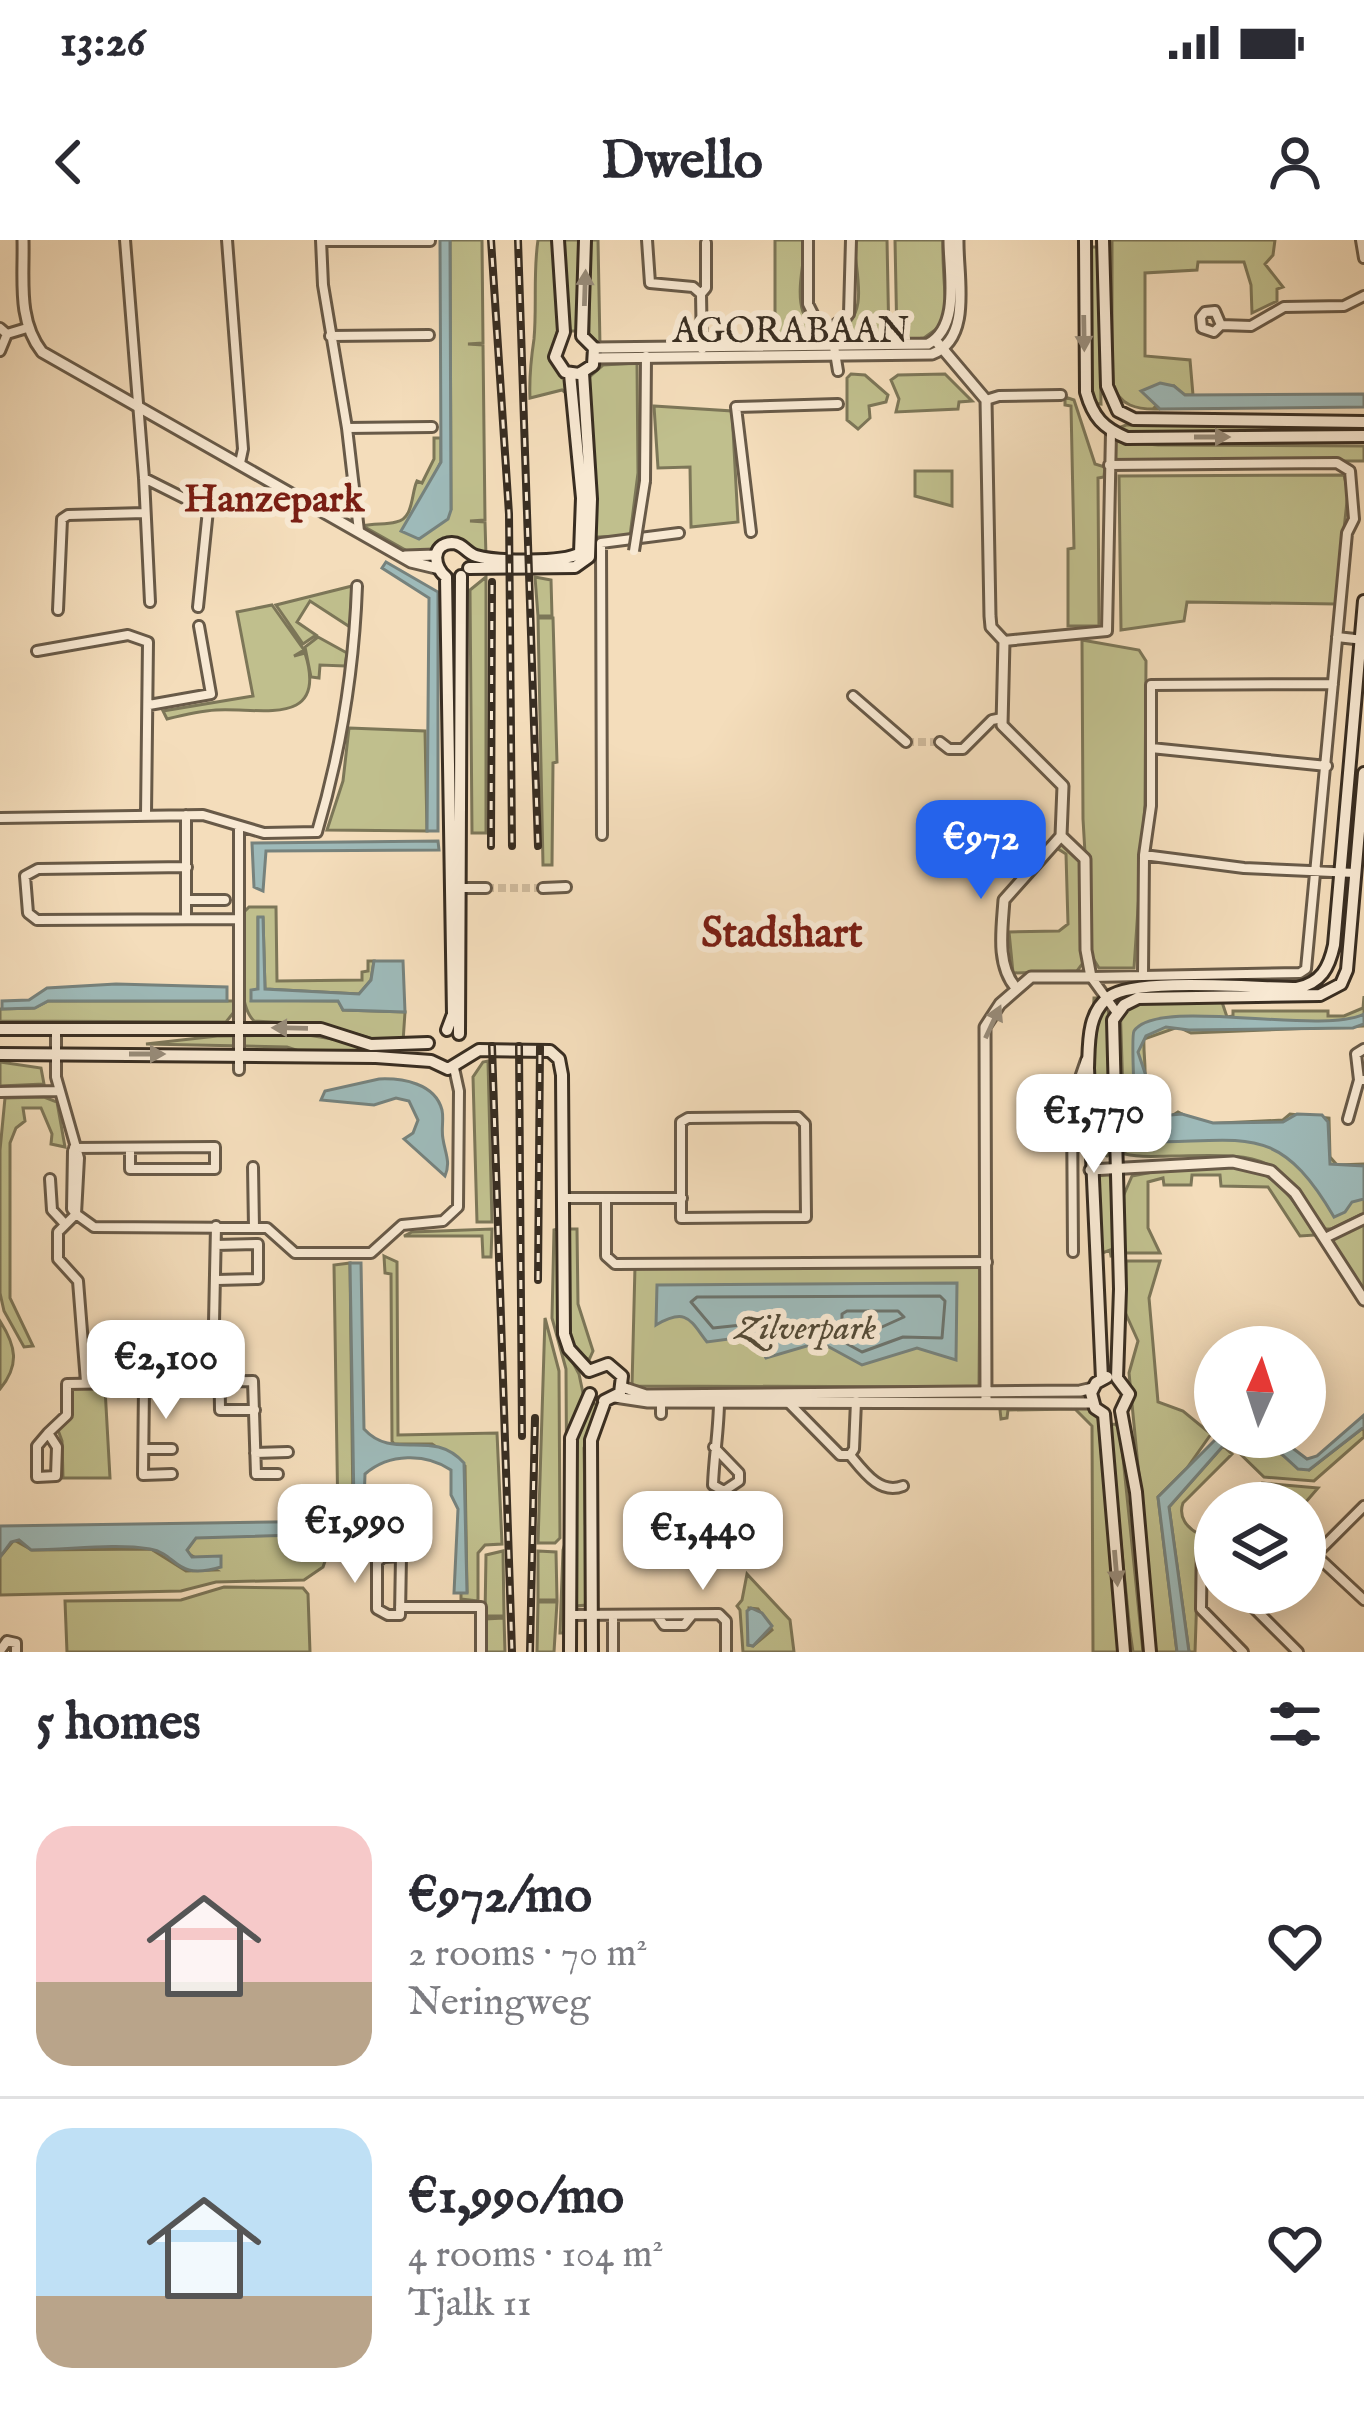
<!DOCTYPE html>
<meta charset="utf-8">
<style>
:root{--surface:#fff;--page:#f2f2f3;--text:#2b2b33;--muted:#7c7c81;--line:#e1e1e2;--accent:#2563eb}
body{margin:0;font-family:"IM FELL English",serif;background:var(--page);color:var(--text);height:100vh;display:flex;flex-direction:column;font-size:45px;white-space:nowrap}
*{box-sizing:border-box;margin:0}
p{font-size:39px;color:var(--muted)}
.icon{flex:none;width:66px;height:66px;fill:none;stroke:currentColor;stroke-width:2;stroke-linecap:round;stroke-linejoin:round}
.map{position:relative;height:1412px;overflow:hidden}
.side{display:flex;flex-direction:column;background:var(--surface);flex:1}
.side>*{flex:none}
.needle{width:78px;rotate:3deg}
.tools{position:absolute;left:1194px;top:1086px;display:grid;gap:24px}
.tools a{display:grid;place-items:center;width:132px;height:132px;border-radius:50%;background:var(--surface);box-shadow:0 6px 30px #0003;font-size:60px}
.price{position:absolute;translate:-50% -102px;padding:0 27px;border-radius:24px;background:#fff;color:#222;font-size:39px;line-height:78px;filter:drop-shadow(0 3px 6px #0008)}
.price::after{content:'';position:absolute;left:50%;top:72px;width:36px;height:27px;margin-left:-18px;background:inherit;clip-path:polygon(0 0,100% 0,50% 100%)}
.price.active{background:var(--accent);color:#fff}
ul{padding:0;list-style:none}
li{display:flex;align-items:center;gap:36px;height:300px;padding:0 36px}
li+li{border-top:3px solid var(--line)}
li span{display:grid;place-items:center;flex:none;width:336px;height:240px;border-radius:36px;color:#555}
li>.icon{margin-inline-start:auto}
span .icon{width:144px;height:144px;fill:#fffc;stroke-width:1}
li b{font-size:51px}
h2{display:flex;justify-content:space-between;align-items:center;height:144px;padding:0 36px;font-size:51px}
.status{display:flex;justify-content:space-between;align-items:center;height:84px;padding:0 60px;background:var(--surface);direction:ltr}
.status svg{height:33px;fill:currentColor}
header{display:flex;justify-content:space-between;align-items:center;height:156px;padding:0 36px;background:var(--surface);font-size:54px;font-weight:800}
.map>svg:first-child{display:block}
</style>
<div class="status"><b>13:26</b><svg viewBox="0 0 49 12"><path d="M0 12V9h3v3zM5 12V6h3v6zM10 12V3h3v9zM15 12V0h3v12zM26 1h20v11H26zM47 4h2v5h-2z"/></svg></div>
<header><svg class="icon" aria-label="back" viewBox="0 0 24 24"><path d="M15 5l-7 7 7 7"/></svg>Dwello<svg class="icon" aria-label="person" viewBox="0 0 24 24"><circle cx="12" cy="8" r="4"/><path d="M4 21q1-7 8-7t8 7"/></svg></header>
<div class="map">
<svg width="1364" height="1412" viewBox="0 0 1364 1412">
<rect width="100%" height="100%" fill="#f4ddbb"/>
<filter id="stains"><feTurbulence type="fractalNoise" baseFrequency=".00167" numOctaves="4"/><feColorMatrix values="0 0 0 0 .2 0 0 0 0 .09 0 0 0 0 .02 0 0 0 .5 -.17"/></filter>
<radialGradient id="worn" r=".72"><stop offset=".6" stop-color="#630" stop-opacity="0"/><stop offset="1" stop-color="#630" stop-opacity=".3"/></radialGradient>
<!-- green -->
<path fill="#c0bf8d" stroke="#7c7658" stroke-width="3" fill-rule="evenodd" d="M450,0H482L483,103L468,104L483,105L485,280L470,281L485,282L486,316L476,313L463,301L443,298L426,314L409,312L363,286C374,283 385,285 396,282C414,279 411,253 417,241L422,243L434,219V198H441V222L434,236L451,270Z
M538,0H552L559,85L552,111L566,136L571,157L562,150L530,158C529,136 531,119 534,99C537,67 533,33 538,0Z
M563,0H582L579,91H570Z
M588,0H598L600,106L589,94Z
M775,0H806C804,21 796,52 803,72C808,85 822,88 827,103L775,105Z
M854,0H887L889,101L840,102L838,94C871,71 855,35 854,0Z
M895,0H943C942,28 946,54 946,82L924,98L897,101Z
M1112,0H1275L1273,15L1265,24L1283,47L1277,49V61L1252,73L1251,45L1244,22H1198L1197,30L1145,33V116L1190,120L1193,155H1184L1174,146L1155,167L1160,169C1137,170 1119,166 1112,143Z
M1091,7H1098L1101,164L1091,163L1086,66Z
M637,123L638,233L630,296L598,297L596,325L587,139L603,125Z
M851,134L865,135L888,155L886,162L869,166L870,178L858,189L847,180V138Z
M945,134L972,161L959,162L958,169L896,172L899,159L891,140L898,135Z
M1065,157L1074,160L1095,224L1105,227L1104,237L1098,238L1099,386H1068V309L1074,308L1071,166L1065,165Z
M654,166L732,171L738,282L691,287L690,227L658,228Z
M1284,184L1362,187V191L1117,193L1116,189L1126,185Z
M1112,201L1158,205L1364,206V221H1118L1113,219Z
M915,231H952V266L915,256Z
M1344,235L1348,252L1336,364L1187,362L1184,381L1121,390L1119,236Z
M486,337V593H472L470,350Z
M535,337L551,340L552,376H538Z
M352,346L350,387L310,361L297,382L316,395L303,404L276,365Z
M272,365L304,410L294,416L305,413C329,489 258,467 216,470C200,471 183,475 167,479L163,471L253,456L237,372Z
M538,378H553L557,522L553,523L552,625H543Z
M318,397L347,413L345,426L320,425L319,438L311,437L305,407Z
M1082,400L1139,410L1146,421L1145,564L1134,728H1099L1091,715L1083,579Z
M349,488L425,491L427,591L327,590L343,541Z
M1060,605L1067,606L1081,621L1083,723L1077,731L1013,733L1009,692L1059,691L1068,684L1066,614L1055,607Z
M249,667H276L277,741L362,740V732L368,731V721H374L371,740L359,754L265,749L263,678H258V750L252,760L339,761L343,770L405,772L403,802L376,800L326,785L254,781C235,763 242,701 242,674Z
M1364,756V786L1191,793L1178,787L1144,799C1143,817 1148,834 1143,852L1156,873L1170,877L1178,872L1201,884L1283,880L1290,874L1329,878L1330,917L1337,925L1364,924V973L1331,989H1322C1275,909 1260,915 1172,916C1156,916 1140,918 1125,914L1120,762L1124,759H1221L1227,777L1233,776V771H1328V776H1344L1363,768Z
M1094,758H1108L1112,912L1107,916L1098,911L1092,807Z
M48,761H234V772L226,782L0,781V769L34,768Z
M308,795L399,810L305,813L287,807L146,804L217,796Z
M488,821L492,982H477L473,837L483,822Z
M0,822L41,828L44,844L0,846Z
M44,857L57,862L65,907L51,904L52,894L41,868H23L25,881L16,888L10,903V1058L33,1106L24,1107L4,1071L0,1053V910L5,858Z
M1238,923C1279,935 1294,960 1316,995L1300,996L1268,947L1221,946L1220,935H1192L1191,945H1164L1163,938L1148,942V988L1160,1013H1125L1122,959L1132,936L1194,924Z
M1110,933L1116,1015L1111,1016L1110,1010L1097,1015L1098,934Z
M1364,981V1053L1329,998Z
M492,989L491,1017H483L482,996H404L412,992Z
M558,989L560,1098L579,1134L584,1158L571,1187L564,1393H560L563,1310L567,1297L566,1129L552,1078L554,990Z
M567,989H577L578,1064L593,1111L589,1120L575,1110L569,1097Z
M384,1016L397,1022L398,1195L497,1193L502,1304L485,1305L478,1313V1361L461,1359V1353L467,1352L465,1226L432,1204H394L392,1201L391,1034L385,1033Z
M1126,1021H1160L1149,1058L1158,1162L1183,1171L1211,1194L1187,1228L1158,1257L1177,1412H1156L1129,1133L1138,1101L1125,1072Z
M350,1023L353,1268L349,1277L338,1281L334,1025Z
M980,1025L979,1147L632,1146L635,1026Z
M545,1078L559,1131L560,1298L555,1303H538Z
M0,1081C16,1106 20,1125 0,1149Z
M78,1145L105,1148L110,1238H63L62,1201L58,1190L69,1172L68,1148Z
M592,1163L599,1165L584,1208L587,1365L575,1366V1197Z
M1006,1163L1086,1164L1098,1176L1119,1412H1093L1092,1186L1075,1169L1008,1170L1007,1178L1001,1179L1000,1170Z
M1115,1184L1120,1188L1143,1412H1133L1130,1392L1109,1185Z
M1364,1187V1197L1314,1241L1264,1237L1227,1201L1231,1197H1263L1281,1214L1309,1230Z
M1223,1206L1232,1214L1183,1263C1178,1277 1187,1288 1199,1294L1195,1412H1189L1169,1267Z
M1262,1243L1318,1248L1305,1263H1272L1257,1249Z
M330,1294V1307L323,1327L304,1340L216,1342L181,1351L0,1355V1317L14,1300L32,1310L151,1309L186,1331L216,1330L189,1314L187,1310L196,1297Z
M503,1311L504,1376H485L486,1315Z
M538,1311L556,1312L557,1360H538Z
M747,1334L790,1380L794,1412H743L740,1370L737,1366L742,1360ZM749,1368L758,1369L772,1390L753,1406L748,1405Z
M224,1347L303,1348L308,1354L310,1412H67L65,1361L181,1360Z
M538,1362H557L554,1412H537Z
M504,1378L505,1412H485V1379Z"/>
<!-- water -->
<path fill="#9ebab9" stroke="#76827d" stroke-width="3" d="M440,0H450L451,270L448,279L419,299L401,291L441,222Z
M1160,143L1174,146L1185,155L1364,154V167L1160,169L1141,151Z
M386,322L438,352V591H427L429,358L382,328Z
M438,601L439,610L266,611L263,651L254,647L252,603Z
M258,677H263L265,749L359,754L371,740L374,721H403L405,772L343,770L338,761H251V750L258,749Z
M116,744L227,747V761H48L35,768L2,769V761L29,760L47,748Z
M1364,774V784L1353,788L1189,790L1166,787L1146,796L1138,812L1146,836L1144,860L1159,876L1182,874L1213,883L1283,882L1297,874L1322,875L1328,882L1330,924L1364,926V959L1352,962L1345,972L1334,977C1278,881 1246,902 1147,902L1137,893C1135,882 1131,796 1134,791C1158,756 1319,796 1364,774Z
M379,839C402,838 435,843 442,870C444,879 441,890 443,899C445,913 451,922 445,936L404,899L413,893L418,880L409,861L396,858L374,865L321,860L325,851Z
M350,1023H361L364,1189C394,1222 432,1187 464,1223L467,1353H454L458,1269L451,1255V1230C426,1213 389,1213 365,1234L363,1293L196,1298L187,1310L192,1317L221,1316V1327C173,1341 179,1314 150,1309C113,1303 69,1310 31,1310L19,1300L11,1302L0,1317V1286L343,1281L354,1267Z
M957,1043L956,1120L917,1108L862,1125L820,1102L766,1118L751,1096L707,1102C690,1080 687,1067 656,1085L657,1045Z
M1364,1175V1187L1309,1230L1298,1229L1263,1197H1278L1307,1219L1317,1216Z
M1218,1197H1231L1169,1267L1189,1412H1177L1158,1257Z
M751,1368L762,1373L772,1386L753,1406L748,1405L747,1371Z"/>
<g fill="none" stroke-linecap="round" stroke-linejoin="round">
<!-- shore -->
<path stroke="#6c746e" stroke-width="3" d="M940,1056L945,1061L942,1098L903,1097L862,1112L822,1090L774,1101L751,1084L713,1088L691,1062L697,1057Z
M847,1071H898L904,1077L862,1096L842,1080V1074Z"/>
<!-- minor-tunnel -->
<path stroke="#cfba9c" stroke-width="8" stroke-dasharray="8 4" stroke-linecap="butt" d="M906,502H940
M486,648H543"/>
<defs>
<path id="minor" d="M125,0L144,238L150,362
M227,0L243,209L240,223
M321,0L323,45L347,188L359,291
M647,0L650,43L693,47L701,54
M808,0V64L817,82L831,88L849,74L851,0
M1361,0L1364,18
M321,1H430
M1221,85L1215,71L1205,72L1201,77L1202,88L1214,92L1221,85L1251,86L1284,67L1344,66L1364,56
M0,88L7,94L27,88
M831,88L838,131
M330,96L429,95
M702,109L701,54L706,48V3
M0,111L7,94
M986,160L999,156L1061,155
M347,188L432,187
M144,238L208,270L198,367
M645,241L646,116
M751,292L736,167L838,164
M58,370L62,279L68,275L145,273
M1337,397L1364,400
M1004,401L1107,391L1111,192
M37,411L128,395L148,402L146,575
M853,456L906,502
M149,465L211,454L199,386
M940,502L949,509H963L992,480L1002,478
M1151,508L1327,526
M0,578L203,575L264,593L317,592C341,511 354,431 357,346
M602,595L601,303L679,293
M1144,615L1244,628L1355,633
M187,627L38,629L25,636L28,673L37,680L238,679
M459,648H486
M543,648L566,647
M187,660H225
M186,679V575
M1143,734L1144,615L1151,566V445L1333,444
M1091,737L1300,733L1306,729L1347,293L1354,279L1350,231L1337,223L1109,225
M1091,737L1117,773
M56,789V837L79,918L76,974
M239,830V588
M1359,840L1356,814L1364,809
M0,852L58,851
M798,877L805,884L806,977L681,978V882L688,878Z
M1348,879L1359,840H1364
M74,908L215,907V929H130V908
M73,911L72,969L76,974
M253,927L254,988
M50,939L52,970L65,984
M563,958H682
M606,958V1016L615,1024L987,1022
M76,974L94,987L267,988L295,1013H371L402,985L443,981L458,967L459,851L454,828
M76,974L58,992V1019L78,1041L86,1142
M216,986L214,1083L219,1100L220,1170H255
M1325,998L1364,979
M216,1005L258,1004V1039L217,1040
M1073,1012L1072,861L1086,820
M144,1146L143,1235L172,1234
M787,1161L840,1215H850L854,1209L856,1161
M661,1174V1156
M48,1193L37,1206V1237L56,1236L57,1207L48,1193L67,1175V1144L253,1141L256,1234H278
M714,1207L739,1233V1241L724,1251L713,1245C714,1216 719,1189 719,1161
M144,1209H172
M255,1213L288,1212
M850,1215C864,1232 880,1255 903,1246
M1239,1263L1249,1254L1259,1263
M1215,1286L1202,1298L1201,1369L1243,1412
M1305,1305L1364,1360
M1202,1313L1215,1329
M1315,1315L1364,1266
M401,1316L400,1375H388L377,1369V1322L383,1317Z
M1239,1353L1298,1412
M400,1367H481V1412
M571,1375L719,1374L726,1381V1412
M613,1375V1412
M657,1375L664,1385H684L692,1375
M0,1411L7,1401L16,1403V1412"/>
<path id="tertiary" d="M23,0C24,39 17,80 42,112L411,322L436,328
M936,101L986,160L990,376L991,387L1004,401L1002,485L1063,546L1061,596L1004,660C1002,689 996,725 1016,748
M594,108L928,104C961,86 949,33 949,0
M595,118L932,114C973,99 957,35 958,0
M405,316L436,315
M1090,930L1233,922L1271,931L1295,953L1364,1060
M622,1147L646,1155L1080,1151L1093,1148
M615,1157L648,1162L1092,1163
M986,1161L985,787L1000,764L1031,737H1091L1086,710L1085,619L1061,596"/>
<path id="secondary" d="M558,0L564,92L555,117L565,132L579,134L593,125L594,108L582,96
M1103,0L1107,146L1118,171L1134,179L1364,182
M1085,1L1086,152C1093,177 1103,188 1127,198L1364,196
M582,96L585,0
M469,328L575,327L589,317L591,259L583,133
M446,337L453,774L447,790
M446,337C434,328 430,304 452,303C463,303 466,313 476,316C496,322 564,323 580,313L582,258L570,134
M0,789H321L371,805L428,803
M459,794L461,336
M0,814L376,817L431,821L448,829L479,810L550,811L559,819L562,835L564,1094L569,1109L589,1131
M589,1131L608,1124L622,1136L620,1153L604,1161
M1117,1138L1120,1049L1113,780L1124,765L1138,758L1320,755L1341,744L1347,730L1364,533
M1117,1138L1129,1154L1121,1171
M1102,1139L1088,828C1089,804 1087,773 1109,757C1134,737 1259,748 1297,748C1321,743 1329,728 1334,705L1364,361
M1121,1171L1136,1252L1150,1412
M1104,1174L1124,1412
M1104,1174L1095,1168L1091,1153L1096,1143L1107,1137
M570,1412L571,1198L590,1154
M592,1412L591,1200L605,1161"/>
</defs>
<!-- minor casing -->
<use href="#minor" stroke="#685a48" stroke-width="14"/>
<!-- tertiary casing -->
<use href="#tertiary" stroke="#685a48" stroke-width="15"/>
<!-- secondary casing -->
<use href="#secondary" stroke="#392e22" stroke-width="16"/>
<!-- minor -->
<use href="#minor" stroke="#f8e9d3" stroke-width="8"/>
<!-- tertiary -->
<use href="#tertiary" stroke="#f8e9d3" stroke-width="9"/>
<!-- secondary -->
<use href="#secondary" stroke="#f8e9d3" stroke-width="10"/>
<defs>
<path id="rail" d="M491,0L509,274L512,606
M518,0L538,606
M491,606L492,342
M492,806L512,1412
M519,806L522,1196
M538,1040L540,807
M530,1412L535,1178"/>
</defs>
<!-- rail casing -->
<use href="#rail" stroke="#392e22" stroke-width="8"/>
<!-- rail -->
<use href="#rail" stroke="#f8e9d3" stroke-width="3" stroke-dasharray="9" stroke-linecap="butt"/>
<defs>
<path id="minor-bridge" d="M634,311L645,241"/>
</defs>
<!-- minor-bridge casing -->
<use href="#minor-bridge" stroke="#685a48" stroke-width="14" stroke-linecap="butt"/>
<!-- minor-bridge -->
<use href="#minor-bridge" stroke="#f8e9d3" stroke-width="8"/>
</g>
<!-- one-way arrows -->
<defs><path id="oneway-solid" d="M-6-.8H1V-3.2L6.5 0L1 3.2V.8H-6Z" transform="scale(3)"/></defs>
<g fill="#988c7a">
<use href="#oneway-solid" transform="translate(585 48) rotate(-88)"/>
<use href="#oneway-solid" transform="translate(1084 93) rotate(89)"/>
<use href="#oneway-solid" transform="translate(1212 197)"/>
<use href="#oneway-solid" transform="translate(993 782) rotate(-65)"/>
<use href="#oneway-solid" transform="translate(290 788) rotate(-179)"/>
<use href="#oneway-solid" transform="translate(147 814)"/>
<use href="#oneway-solid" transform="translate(1116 1328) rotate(85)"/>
</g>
<g text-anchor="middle" stroke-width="12" stroke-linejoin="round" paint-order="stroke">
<!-- street labels -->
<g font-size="36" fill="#392e22" stroke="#f8e9d3">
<text x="791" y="102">AGORABAAN</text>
</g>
<!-- park labels -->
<g font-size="36" font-style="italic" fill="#544b37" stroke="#f8e9d3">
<text x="806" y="1099">Zilverpark</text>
</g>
<!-- neighbourhood labels -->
<g font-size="39" font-weight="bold" fill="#7a1f14" stroke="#f8e9d3">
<text x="274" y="271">Hanzepark</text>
</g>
<!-- quarter labels -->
<g font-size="42" font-weight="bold" fill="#7a1f14" stroke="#f8e9d3">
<text x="782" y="706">Stadshart</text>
</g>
</g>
<rect width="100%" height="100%" filter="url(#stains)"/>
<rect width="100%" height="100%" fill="url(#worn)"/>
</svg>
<div class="tools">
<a><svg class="needle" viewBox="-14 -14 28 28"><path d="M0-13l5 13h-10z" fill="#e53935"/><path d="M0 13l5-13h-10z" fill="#7c7c81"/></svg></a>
<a><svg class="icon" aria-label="layers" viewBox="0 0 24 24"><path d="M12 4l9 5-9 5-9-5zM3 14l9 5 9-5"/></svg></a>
</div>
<b class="price active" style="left:981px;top:662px">€972</b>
<b class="price" style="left:1094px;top:936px">€1,770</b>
<b class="price" style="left:166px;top:1182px">€2,100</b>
<b class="price" style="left:355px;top:1346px">€1,990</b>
<b class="price" style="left:703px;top:1353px">€1,440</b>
</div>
<section class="side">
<h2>5 homes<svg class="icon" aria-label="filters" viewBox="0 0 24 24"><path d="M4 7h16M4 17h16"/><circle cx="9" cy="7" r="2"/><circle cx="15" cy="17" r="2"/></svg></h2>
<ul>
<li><span style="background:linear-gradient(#f6c9c9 65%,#b9a48a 0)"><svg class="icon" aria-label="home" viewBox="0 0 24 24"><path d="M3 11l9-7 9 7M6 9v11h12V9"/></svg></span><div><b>€972/mo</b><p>2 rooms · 70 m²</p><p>Neringweg</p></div><svg class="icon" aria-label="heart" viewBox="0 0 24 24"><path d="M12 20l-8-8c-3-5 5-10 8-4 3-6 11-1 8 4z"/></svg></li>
<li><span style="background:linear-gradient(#bfe0f5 70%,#b9a48a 0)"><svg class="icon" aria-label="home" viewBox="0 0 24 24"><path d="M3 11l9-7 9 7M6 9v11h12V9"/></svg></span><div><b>€1,990/mo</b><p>4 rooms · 104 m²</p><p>Tjalk 11</p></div><svg class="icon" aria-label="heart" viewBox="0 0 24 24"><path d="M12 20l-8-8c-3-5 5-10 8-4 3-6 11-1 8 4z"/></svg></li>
</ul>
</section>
